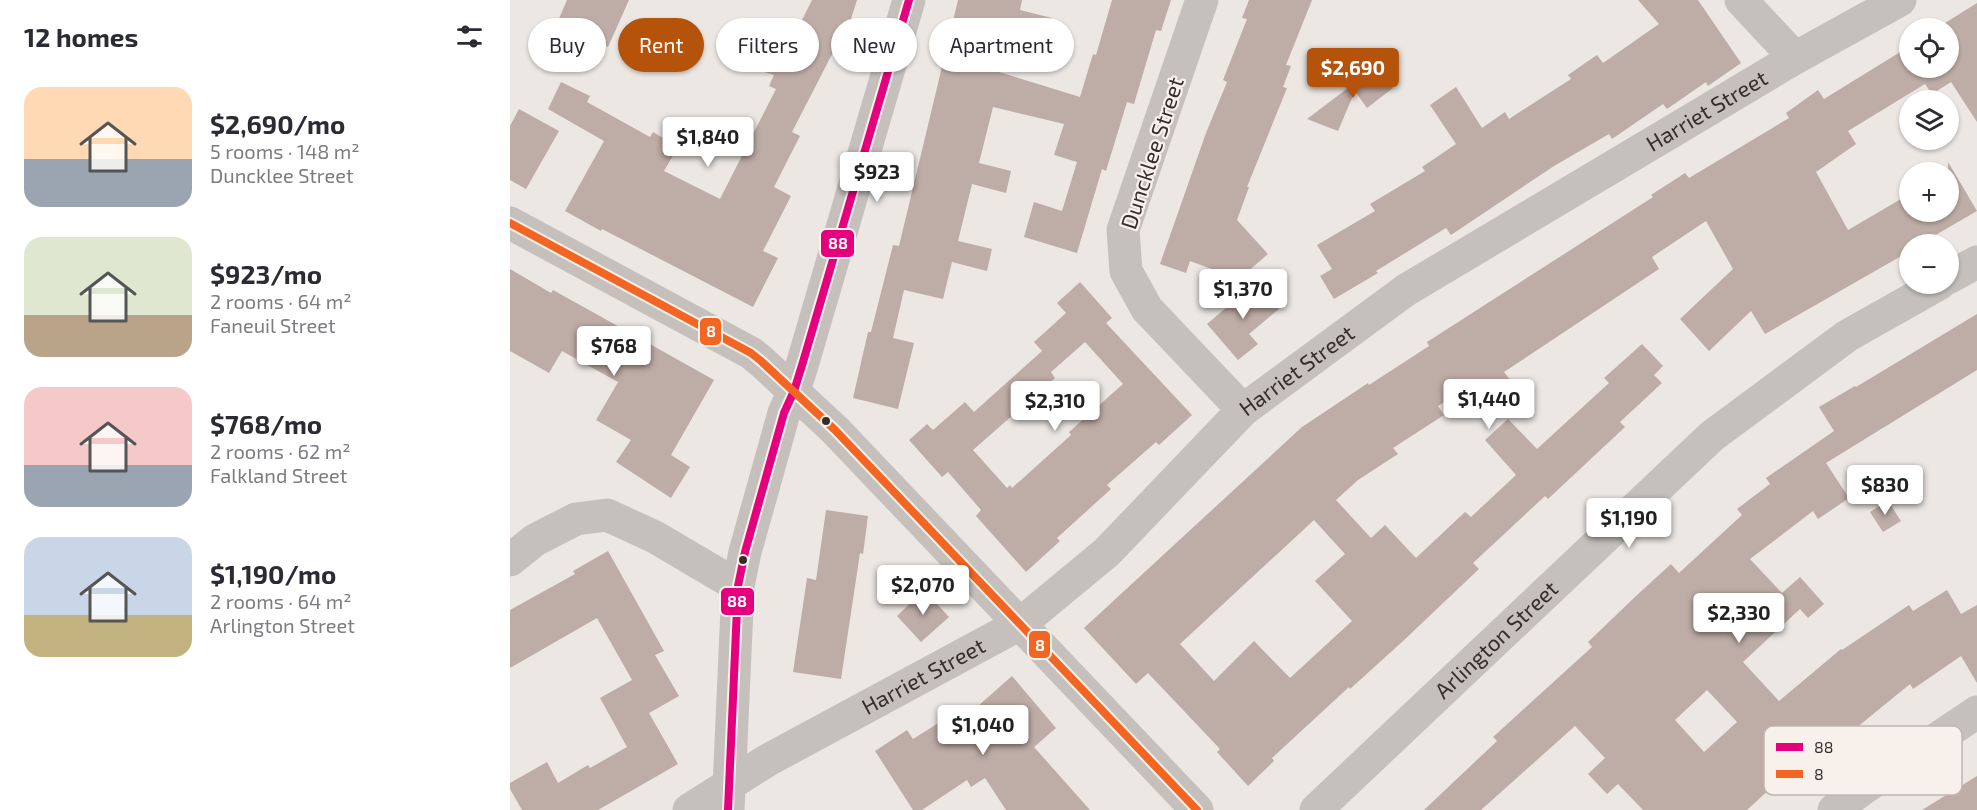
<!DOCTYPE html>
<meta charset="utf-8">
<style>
:root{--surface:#fff;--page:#f7f7f7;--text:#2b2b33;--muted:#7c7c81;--accent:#b45309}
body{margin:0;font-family:"Exo 2",sans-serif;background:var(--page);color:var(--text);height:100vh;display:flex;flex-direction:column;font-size:22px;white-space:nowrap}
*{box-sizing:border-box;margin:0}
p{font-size:20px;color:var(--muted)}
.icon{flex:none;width:33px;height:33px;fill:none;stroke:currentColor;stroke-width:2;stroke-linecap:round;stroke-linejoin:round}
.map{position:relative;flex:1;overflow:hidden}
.panel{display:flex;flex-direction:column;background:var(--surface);width:510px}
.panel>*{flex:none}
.guide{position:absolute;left:18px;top:18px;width:570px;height:54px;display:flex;gap:12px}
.controls{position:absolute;left:1389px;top:18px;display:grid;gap:12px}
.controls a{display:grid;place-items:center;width:60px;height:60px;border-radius:50%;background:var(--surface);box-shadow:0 2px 4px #0004;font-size:30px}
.price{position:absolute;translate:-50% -51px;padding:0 14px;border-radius:6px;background:#fff;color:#222;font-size:20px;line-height:39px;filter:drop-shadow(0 2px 3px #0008)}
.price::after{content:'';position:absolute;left:50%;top:36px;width:18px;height:14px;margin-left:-9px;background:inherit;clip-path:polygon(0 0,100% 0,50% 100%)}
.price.current{background:var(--accent);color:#fff}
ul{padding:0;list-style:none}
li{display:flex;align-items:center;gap:18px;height:150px;padding:0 24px}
li span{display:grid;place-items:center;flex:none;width:168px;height:120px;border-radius:18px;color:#555}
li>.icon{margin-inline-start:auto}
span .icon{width:72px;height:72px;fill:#fffc;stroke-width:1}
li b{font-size:26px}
h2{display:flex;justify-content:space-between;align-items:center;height:72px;padding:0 24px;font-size:26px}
.tag{padding:0 21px;border-radius:27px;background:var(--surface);box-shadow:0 2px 4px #0004;font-size:21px;line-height:54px}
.tag.current{background:var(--accent);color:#fff}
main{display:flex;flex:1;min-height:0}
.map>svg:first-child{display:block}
</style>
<main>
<section class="panel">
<h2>12 homes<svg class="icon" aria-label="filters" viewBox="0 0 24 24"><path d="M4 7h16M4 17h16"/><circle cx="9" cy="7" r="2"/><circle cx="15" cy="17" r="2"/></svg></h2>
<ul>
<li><span style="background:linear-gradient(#ffd9b3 60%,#9aa5b1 0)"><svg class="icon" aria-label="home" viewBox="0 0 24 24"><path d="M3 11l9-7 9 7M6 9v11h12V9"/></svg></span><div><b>$2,690/mo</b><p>5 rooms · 148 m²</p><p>Duncklee Street</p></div></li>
<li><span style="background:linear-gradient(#dfe7d0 65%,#b9a48a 0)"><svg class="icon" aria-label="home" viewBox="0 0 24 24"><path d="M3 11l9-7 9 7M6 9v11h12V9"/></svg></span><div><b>$923/mo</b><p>2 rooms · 64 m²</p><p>Faneuil Street</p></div></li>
<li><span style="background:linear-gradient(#f6c9c9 65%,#9aa5b1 0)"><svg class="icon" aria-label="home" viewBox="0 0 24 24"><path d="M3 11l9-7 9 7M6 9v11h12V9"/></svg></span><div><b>$768/mo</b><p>2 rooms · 62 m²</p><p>Falkland Street</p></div></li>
<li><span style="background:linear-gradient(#c9d6e8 65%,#c2b280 0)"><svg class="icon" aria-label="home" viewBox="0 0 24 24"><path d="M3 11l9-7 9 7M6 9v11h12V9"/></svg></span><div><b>$1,190/mo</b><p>2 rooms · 64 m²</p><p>Arlington Street</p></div></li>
</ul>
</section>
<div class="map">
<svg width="1467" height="810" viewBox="0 0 1467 810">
<rect width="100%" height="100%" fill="#ece7e3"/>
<!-- building -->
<path fill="#beaca6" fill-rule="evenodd" d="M57,0H119L98,47L54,27L55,25L48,21Z
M302,0H347L337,32L334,31L282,132L290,136L264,187L281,196L253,251L268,258L243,307L92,229L91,231L55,211L94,141L38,109L51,82L80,96L77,102L140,137L143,132L168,147L154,171L210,199L266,89L259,86L264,75L220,61L229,32L278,48Z
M448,0H512L510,10L542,18L536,39L499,30L489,72L570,97L583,54L586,55L602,0H661L651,31L646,30L624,104L617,102L596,171L592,169L567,253L514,237L524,202L552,211L567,162L544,155L554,124L483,107L469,163L501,171L496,193L462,184L448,241L482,249L477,271L442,262L433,299L394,290L383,338L404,343L388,409L343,398L358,332H361L383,245L389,246Z
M739,0H802L776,65L781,66L773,87L777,88L737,187H739L727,220L758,254L729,279L680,261L676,273L650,264L696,133L717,82L713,80L737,19L732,18Z
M1128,0H1188L1231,63L1198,86L1196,82L1157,109L1153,104L1102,139L1099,134L1044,166L941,235L936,228L866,271L868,273L824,299L810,276L822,269L807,245L865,211L860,204L915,171L912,167L946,144L920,105L946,87L972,128L995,112L999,119L1061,79L1058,75L1087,55L1093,63L1149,24Z
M1467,3V122L1441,82L1422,94L1415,84L1338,131L1346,144L1306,172L1338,230L1391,199L1398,212H1438V162L1467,211L1410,244H1400V251L1255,334L1241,311L1199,351L1170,319L1223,269L1196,221L1142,257L1149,269L994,372L1001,381L976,398L964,383L928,406L934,415L883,448L888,454L848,480L826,500L861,538L875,525L906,558L955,512L961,517L1006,475L975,440L998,419L1027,449L1099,383L1094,378L1132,344L1153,366L1144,375L1152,383L1110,422L1115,427L1038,499L1035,496L963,563L969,569L892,642L840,689L839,687L762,758L764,761L738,786L707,752L710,749L638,673L626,684L574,628L792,427L858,383L859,385L919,346L917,342L1143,197L1141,195L1175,173L1179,178L1279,118L1276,113L1308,90L1314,99L1400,46V68H1438V28H1427ZM804,520L835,554L805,581L842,621L780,678L744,641L704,681L670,644Z
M867,66L883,88L857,108L845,91L828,131L797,119Z
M9,109L49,131L16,189L0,180V126Z
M0,269L41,293L43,290L88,315L204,380L161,455L180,467L161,498L106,462L121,440L86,420L108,382L52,351L39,373L0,351Z
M570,282L602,318L596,323L682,415L649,445L646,442L597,485L601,489L547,538L550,541L516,572L466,516L471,510L438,472L432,477L399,440L417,424L423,430L455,402L464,412L532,351L524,342L556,313L547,303ZM575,342L613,384L559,432L561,435L502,488L500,485L497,488L463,450L545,378L541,372Z
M746,282L769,309L739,334L748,344L728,360L697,324Z
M1467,314V370L1316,463L1339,498L1308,519L1303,511L1240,559L1272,593L1290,577L1314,604L1298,618L1290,609L1233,662L1269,701L1331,649L1332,650L1399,605L1403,611L1437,590L1451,614L1467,605V683L1451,656L1403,689L1400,684L1340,733L1335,727L1280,778L1276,774L1237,810H1133L1108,784L1097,794L1078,774L1095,758L1065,726L971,810H914L987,741L983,737L1082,647L1078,642L1126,596L1161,564L1169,573L1232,515L1227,509L1260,484L1256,478L1324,431L1309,407L1345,386L1346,387ZM1197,690L1227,722L1194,752L1165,720Z
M1378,501L1391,521L1373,532L1360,512Z
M316,510L358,516L353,554L350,553L331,679L283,672L297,578L306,580Z
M98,551L154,651L145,655L169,696L139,713L168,764L88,810H12L0,789V783L37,762L48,783L78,765L80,768L117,747L90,698L122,680L87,618L0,668V610L65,574L63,571Z
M414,590L439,617L411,642L387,616Z
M502,676L546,728L524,747L580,810H496L475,778L461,787L457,780L412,810H403L365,751L397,730L403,739L454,707L459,714Z
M1467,776V810H1412Z"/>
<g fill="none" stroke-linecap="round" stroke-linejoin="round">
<!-- minor -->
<g stroke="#c5c0bc" stroke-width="33">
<path d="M692,0L613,230L616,271L637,309L733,410"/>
<path d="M1231,0L1285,58"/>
<path d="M0,223L241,353L251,361L325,430L687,810"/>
<path d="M0,560L25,540L66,519L97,515L145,537L228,586"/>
<path id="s1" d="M179,810L258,760L510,624L597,552L733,410L896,290L1285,58L1390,0"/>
<path d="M1324,810L1354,788L1467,712"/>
</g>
<!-- tertiary -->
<g stroke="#c5c0bc" stroke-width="33">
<path d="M1438,278L1467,262"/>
<path d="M218,810L228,586L235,552L274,413L284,391L293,362L399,0"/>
<path id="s2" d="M806,810L1202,436L1337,336L1429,284"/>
</g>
<defs>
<path id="bus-1" d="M218,810L228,586L235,552L274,413L284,391L293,362L399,0"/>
<path id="bus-2" d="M0,223L241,353L251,361L325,430L687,810"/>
</defs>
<!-- bus-1 casing -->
<use href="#bus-1" stroke="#f8f1eb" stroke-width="12"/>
<!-- bus-2 casing -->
<use href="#bus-2" stroke="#f8f1eb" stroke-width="12"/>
<!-- bus-1 -->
<use href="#bus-1" stroke="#e5007d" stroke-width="8"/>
<!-- bus-2 -->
<use href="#bus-2" stroke="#f26522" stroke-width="8"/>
</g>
<!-- markers -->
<g fill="#362d2a" stroke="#f8f1eb" stroke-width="2">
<circle cx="316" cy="421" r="5"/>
<circle cx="233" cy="560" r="5"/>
</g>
<g text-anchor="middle" stroke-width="4.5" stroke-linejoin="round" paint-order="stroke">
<!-- street labels -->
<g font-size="22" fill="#362d2a" stroke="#f8f1eb">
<text dy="8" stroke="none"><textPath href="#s1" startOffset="1242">Harriet Street</textPath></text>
<text transform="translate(642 153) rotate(-72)" y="8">Duncklee Street</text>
<text dy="8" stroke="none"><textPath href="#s1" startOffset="756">Harriet Street</textPath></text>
<text dy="8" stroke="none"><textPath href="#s2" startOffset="248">Arlington Street</textPath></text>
<text dy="8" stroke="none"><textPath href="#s1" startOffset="270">Harriet Street</textPath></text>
</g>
</g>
<!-- legend -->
<rect x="1254" y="726" width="198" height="69" rx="9" fill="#f8f1eb" stroke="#beb6b1" stroke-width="1.5"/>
<rect x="1266" y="743" width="27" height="8" fill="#e5007d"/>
<rect x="1266" y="770" width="27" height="8" fill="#f26522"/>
<g font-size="16" fill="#362d2a">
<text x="1304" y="753">88</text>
<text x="1304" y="780">8</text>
</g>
<g stroke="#f8f1eb" stroke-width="2">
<rect x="310" y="229" width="35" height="29" rx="6" fill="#e5007d"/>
<rect x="189" y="317" width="23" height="29" rx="6" fill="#f26522"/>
<rect x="210" y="587" width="35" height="29" rx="6" fill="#e5007d"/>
<rect x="518" y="630" width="23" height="29" rx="6" fill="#f26522"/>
</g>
<g font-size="16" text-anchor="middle" font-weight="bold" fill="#fff">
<text x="328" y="249">88</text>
<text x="201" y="337">8</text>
<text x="227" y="607">88</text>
<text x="530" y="651">8</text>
</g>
</svg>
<div class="controls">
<a><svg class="icon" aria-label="locate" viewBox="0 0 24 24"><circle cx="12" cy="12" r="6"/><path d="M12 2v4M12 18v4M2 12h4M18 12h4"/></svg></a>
<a><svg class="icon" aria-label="layers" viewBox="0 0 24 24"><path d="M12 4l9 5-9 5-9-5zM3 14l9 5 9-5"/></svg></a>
<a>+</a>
<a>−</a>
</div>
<b class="price current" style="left:843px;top:99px">$2,690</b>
<b class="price" style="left:198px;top:168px">$1,840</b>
<b class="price" style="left:367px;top:203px">$923</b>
<b class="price" style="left:733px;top:320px">$1,370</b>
<b class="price" style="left:104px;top:377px">$768</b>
<b class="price" style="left:979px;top:430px">$1,440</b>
<b class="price" style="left:545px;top:432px">$2,310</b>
<b class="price" style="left:1375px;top:516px">$830</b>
<b class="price" style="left:1119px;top:549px">$1,190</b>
<b class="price" style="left:413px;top:616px">$2,070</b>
<b class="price" style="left:1229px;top:644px">$2,330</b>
<b class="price" style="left:473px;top:756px">$1,040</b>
<div class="guide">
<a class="tag">Buy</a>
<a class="tag current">Rent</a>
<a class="tag">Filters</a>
<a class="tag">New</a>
<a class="tag">Apartment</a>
</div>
</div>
</main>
